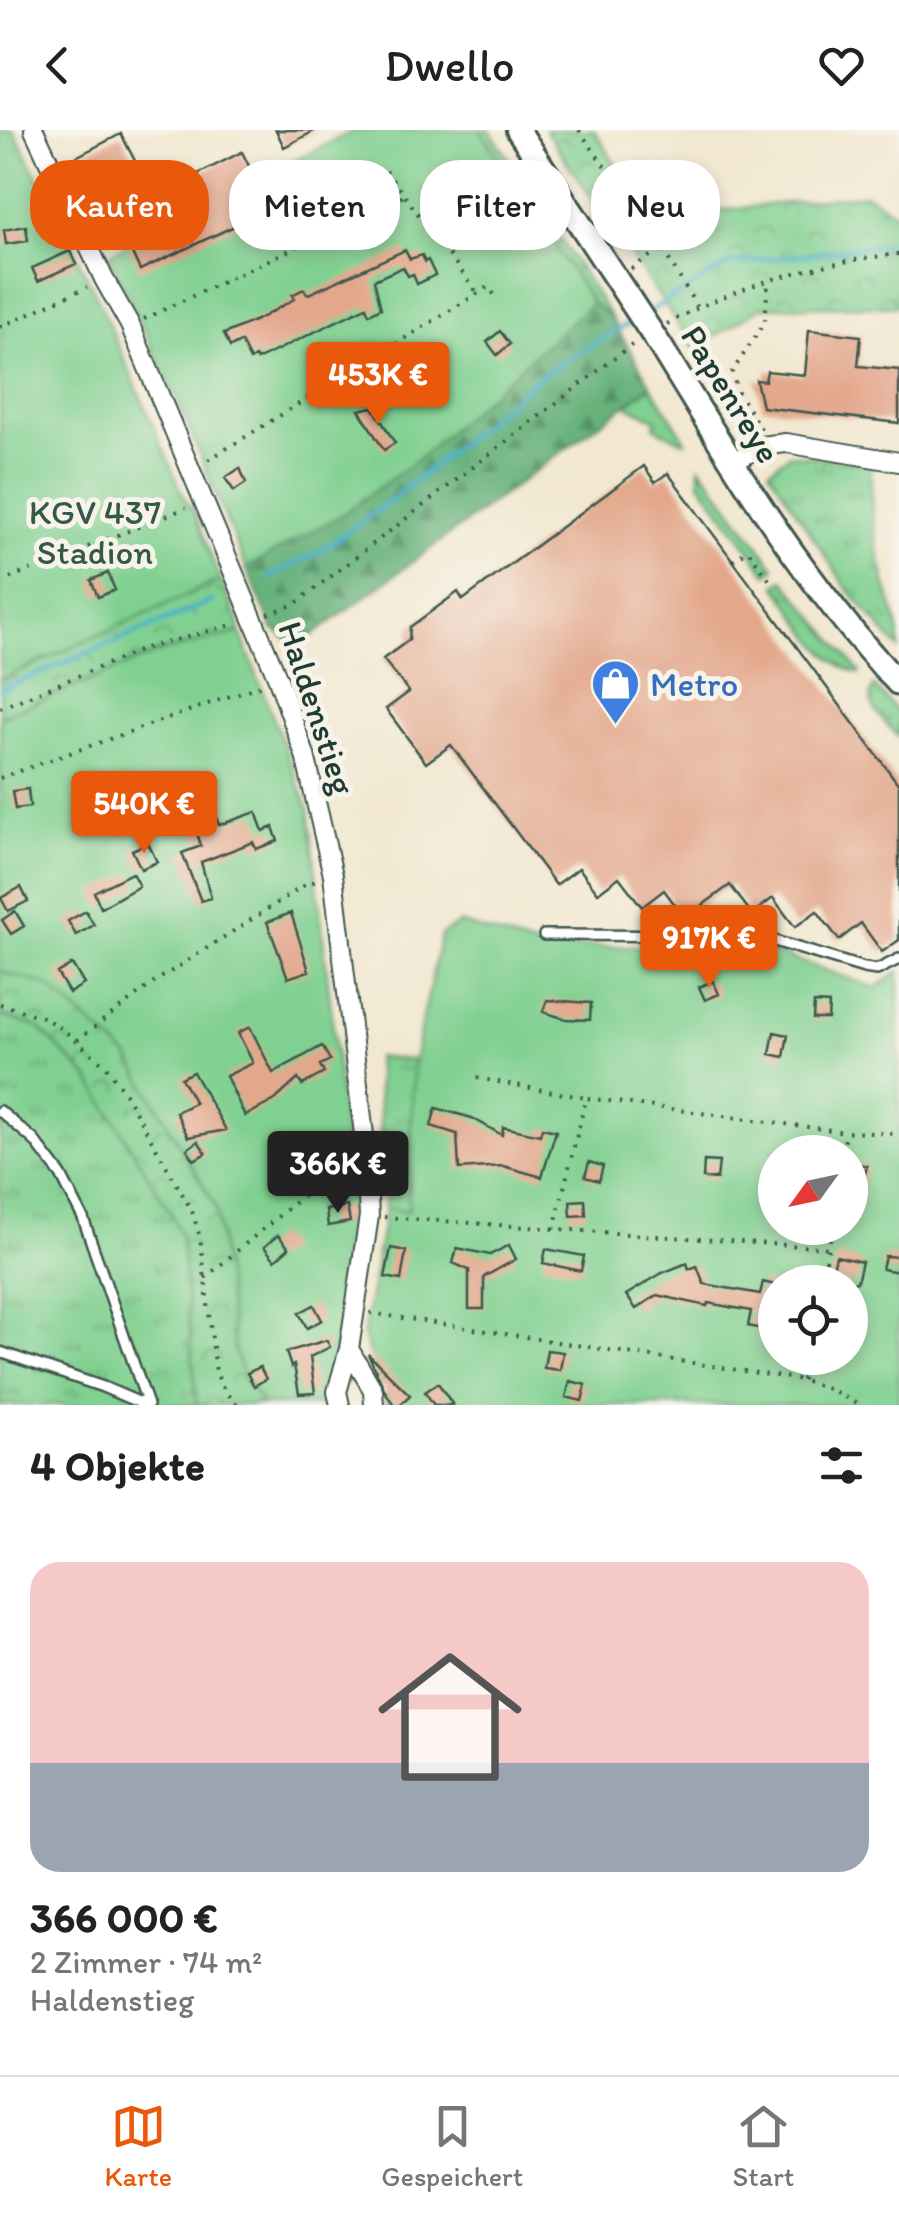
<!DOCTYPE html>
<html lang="de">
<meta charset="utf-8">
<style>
:root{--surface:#fff;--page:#f6f6f6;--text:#222;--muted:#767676;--line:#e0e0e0;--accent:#ea580c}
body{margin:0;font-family:Itim,sans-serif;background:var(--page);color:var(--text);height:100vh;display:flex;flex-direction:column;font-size:38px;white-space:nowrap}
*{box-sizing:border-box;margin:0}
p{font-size:32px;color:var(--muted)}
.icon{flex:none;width:55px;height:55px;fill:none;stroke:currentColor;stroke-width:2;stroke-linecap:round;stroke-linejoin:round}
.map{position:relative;height:1275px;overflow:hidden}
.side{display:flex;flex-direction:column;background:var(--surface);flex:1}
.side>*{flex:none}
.banner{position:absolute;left:30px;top:30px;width:840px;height:90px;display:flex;gap:20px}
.needle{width:65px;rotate:237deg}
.controls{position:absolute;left:758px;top:1005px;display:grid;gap:20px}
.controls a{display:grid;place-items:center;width:110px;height:110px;border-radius:50%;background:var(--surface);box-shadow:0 5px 15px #0003;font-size:50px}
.price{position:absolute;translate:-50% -85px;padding:0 22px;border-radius:10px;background:var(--accent);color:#fff;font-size:32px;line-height:65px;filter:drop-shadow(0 2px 5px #0008)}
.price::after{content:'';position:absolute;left:50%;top:60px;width:30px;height:22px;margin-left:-15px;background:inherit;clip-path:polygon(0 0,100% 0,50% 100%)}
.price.current{background:#222;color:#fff}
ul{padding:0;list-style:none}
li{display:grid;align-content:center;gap:20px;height:530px;padding:0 30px}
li+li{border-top:2px solid var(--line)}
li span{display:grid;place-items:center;height:310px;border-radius:30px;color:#555}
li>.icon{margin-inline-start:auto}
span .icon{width:180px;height:180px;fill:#fffc;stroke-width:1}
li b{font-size:42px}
h2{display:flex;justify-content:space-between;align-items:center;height:120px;padding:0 30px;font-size:42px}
.chip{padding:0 35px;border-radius:40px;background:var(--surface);box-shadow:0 5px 15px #0003;font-size:35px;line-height:90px}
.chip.current{background:var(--accent);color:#fff}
header{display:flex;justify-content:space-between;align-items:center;height:130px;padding:0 30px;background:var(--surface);font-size:45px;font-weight:600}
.tabs{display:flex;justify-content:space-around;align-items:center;height:140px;border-top:2px solid var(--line);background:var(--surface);font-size:28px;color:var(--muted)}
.tabs a{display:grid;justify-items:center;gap:5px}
.tabs .current{color:var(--accent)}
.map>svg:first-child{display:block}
</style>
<header><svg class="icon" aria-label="back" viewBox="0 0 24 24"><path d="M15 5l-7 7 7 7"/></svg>Dwello<svg class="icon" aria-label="heart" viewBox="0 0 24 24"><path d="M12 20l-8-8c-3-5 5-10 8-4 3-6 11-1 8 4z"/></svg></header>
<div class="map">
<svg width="899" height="1275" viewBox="0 0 899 1275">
<defs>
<pattern id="grass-tufts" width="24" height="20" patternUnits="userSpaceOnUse" patternTransform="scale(2.5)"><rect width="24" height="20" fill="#80d091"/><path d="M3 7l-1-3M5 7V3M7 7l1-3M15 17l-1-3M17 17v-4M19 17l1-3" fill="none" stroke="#68aa77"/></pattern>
<pattern id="forest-firs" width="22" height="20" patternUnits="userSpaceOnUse" patternTransform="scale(2.5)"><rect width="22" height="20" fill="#68b27b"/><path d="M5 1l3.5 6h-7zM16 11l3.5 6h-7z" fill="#559266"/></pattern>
<pattern id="park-crowns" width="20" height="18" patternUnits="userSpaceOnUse" patternTransform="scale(2.5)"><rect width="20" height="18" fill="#80d091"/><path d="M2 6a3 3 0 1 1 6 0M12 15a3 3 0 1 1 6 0" fill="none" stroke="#68aa77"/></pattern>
</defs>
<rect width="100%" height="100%" fill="#f7f3e8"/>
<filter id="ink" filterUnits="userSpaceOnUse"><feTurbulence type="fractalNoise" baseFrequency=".01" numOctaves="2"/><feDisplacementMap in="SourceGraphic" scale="20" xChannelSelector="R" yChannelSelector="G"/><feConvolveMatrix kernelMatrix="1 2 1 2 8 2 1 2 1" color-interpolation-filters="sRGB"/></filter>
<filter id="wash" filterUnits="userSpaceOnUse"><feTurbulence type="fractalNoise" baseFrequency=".0048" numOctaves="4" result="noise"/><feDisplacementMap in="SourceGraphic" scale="40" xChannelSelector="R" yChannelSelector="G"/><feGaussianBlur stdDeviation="2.25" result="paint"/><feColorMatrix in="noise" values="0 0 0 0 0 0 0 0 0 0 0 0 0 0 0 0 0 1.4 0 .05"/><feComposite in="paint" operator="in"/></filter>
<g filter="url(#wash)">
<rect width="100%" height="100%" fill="#f2e8d1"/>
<!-- grass -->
<path fill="url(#grass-tufts)" stroke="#508662" stroke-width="2.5" d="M480,0H490L610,186L592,173Z
M651,256L686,311L684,312L654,297L657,290L626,275Z
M790,324L871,334C870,370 874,409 883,443C890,472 899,489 899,519L848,460L769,340Z
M700,336L775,438L767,444L700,352Z
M784,450L860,542L858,543C821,533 799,486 776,455Z
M874,556L899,584V607C886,593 863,576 874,556Z
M0,885L38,897L90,949L172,1085L181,1106L197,1275H0Z
M376,927L414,930L408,1081L385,1079Z"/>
<!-- forest -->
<path fill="url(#forest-firs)" stroke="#447858" stroke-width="2.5" d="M592,173L610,186L651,256L298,516L273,499L246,438L340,386Z"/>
<!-- park -->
<path fill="url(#park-crowns)" stroke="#508662" stroke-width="2.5" d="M545,0H594L650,88L866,64L899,86V176L762,177L695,219Z
M220,450L238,490L240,502L160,522L0,587V550Z
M0,841L47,855L129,927L216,1077L235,1223L264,1275H197L181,1106L172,1085L90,949L38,897L0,885Z"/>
<!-- garden -->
<path fill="#80d091" stroke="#508662" stroke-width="2.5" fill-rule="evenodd" d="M0,0H14L96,165L186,371L195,383L220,450L0,550Z
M355,0H480L592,173L417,330L340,386L246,438L182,281L108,125Z
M240,502L309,680L348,1033L356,1118L324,1275H264L245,1252L235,1223L216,1077L129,927L47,855L0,841V587L160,522Z
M460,793L537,817L756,816L876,858L899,842V1275H385L387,1258L380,1255L363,1206L385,1079L408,1081L414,930L441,805ZM775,1022H850V1098H775ZM775,1152H850V1228H775Z"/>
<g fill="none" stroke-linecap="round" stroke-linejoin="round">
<!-- stream -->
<path stroke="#4ab0c9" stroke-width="5" d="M647,183L729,134L899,113
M269,447L319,422L392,370L542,245L633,191
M0,560L212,471"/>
</g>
<g id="blocks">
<!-- building -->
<path fill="#e3a78c" d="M276,0H316L284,17Z
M121,4L145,50L150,48L158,64L242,22L264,66L322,35L329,50L298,64L303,73L284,83L282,78L245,96L243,92L140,140L123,104L113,109L74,28Z
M531,94L540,107L527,115L518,102Z
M26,96L28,111L6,114L4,100Z
M405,120L410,129L422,125L425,132L428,130L435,145L417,154L413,144L408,146L403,137L374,150L381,178L369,184L366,177L257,230L255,227L250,230L241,212L230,217L224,204L261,188L294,169L292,165L304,159L307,164L311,163Z
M70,121L76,134L38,151L32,138Z
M809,200L861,206L858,236L899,240V293L762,277L756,250L765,251L767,241L805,245Z
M500,201L510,214L497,225L487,212Z
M373,277L395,313L384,320L359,280Z
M644,336L655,352L668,343L899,655V810L882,822L861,793L839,810L817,781L795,797L773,768L752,784L730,755L685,788L664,760L642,777L619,747L598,763L579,738L556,755L451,615L426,633L386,579L409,562L383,529L409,510L410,497L458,462L463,470Z
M240,338L246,353L234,361L225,348Z
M108,443L115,460L98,467L91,450Z
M84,652L97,664L85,677L72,665Z
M28,659L30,677L15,679L12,661Z
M214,682L219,695L256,682L263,701L273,697L278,711L256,719L253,712L201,732L211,768L201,771L182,723L201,716L193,690Z
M148,713L157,732L141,739L132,720Z
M132,743L139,756L101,778L94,762Z
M21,757L28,771L8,781L1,768Z
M15,781L24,796L11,804L2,790Z
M86,781L94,795L76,805L68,791Z
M291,783L309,841L288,848L267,792Z
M72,834L84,854L69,863L57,843Z
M713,851L719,864L705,870L699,857Z
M547,870L591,873L590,890L566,889L543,882Z
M814,873L829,874L828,889H813Z
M250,897L273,943L322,916L330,930L320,935L324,943L302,955L298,949L275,970L245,986L226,946L253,933L238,903Z
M774,902L788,905L784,927L770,924Z
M193,942L226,1000L188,1007L176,982L195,973L181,948Z
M436,978L472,988L502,1005L503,997L540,1005L542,998L556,1001L542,1047L503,1036L459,1039L457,1004L431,996Z
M198,1011L206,1023L194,1030L187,1019Z
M704,1031L719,1032L717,1049L703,1048Z
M589,1032L603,1036L599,1051L585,1047Z
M850,1032L867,1036L854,1088L850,1087Z
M585,1070L586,1085L571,1086L570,1071Z
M347,1076L350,1092L328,1096L326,1080Z
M278,1105L289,1118L275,1130L264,1117Z
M509,1115L516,1129L484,1147V1179H469V1140L453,1133L457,1118L490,1125Z
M391,1118L406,1121L401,1150L385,1147Z
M546,1119L584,1126L581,1141L543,1133Z
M836,1126L862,1132L857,1152H830Z
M885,1126L899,1127V1142L882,1139Z
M687,1133L689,1139L697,1136L704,1154L760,1164L763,1152L775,1155V1172L768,1170L763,1199L748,1196L751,1181L708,1173L707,1176L657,1165L636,1179L626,1165L662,1143Z
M314,1175L322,1190L307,1198L299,1183Z
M327,1210L330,1217L310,1227L315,1263L299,1264L294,1235L291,1237L286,1222Z
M547,1220L563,1222L560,1240L544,1238Z
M368,1224L410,1265L400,1275H394L386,1263Z
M260,1237L266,1249L254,1256L247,1243Z
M570,1251L586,1255L582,1271L566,1267Z
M438,1253L453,1275H434L425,1262Z"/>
</g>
</g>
<g filter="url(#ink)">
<use href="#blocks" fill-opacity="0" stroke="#3f574c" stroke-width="2.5"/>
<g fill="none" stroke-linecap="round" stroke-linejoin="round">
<defs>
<path id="service" d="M544,805L758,806L864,838L877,840L899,829
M0,981L34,1010L61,1045L83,1088L148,1275
M0,1222L103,1257L145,1275"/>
<path id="minor" d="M34,0L104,149L130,195L278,549L305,625L333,745L365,1013L369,1086L349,1219L337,1262L340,1275
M732,333L761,316L786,313L899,332
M349,1219L373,1260L374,1275"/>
<path id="secondary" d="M518,0L630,170
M661,217C733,335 804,453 899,554"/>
</defs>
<!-- service casing -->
<use href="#service" stroke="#3f574c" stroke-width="14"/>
<!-- minor casing -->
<use href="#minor" stroke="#3f574c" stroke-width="22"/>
<!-- secondary casing -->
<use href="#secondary" stroke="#3f574c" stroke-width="28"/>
<!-- path -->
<path stroke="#3f574c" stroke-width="4" stroke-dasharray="2.5 8" stroke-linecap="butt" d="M579,0L662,118L697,177
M386,41L476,161
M631,139L660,119
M144,189L404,66
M667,194C736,155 820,132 899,124
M0,197L87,157
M729,285L743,306
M761,299L738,263L732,242L765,192L768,151
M208,330L488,157L499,170
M733,431L748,420L770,451
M0,452L186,378
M268,484L295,474L633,214
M0,578L146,518L235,494
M0,648L264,554
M0,874L42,887L61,898L105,935L126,965L192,1081L200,1107L216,1243L225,1262L237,1275
M77,910L159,849L305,755L319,750
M477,948L586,968
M843,1022L846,1002
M384,1087L830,1118
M554,1099L586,968L846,1002L899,1004
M205,1148L350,1026
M822,1152L832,1098
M370,1183L802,1250L834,1261L859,1275
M802,1250L807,1228"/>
<!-- service -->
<use href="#service" stroke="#fff" stroke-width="9"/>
<!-- minor -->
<use href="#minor" stroke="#fff" stroke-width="18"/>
<!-- secondary -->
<use href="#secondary" stroke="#fff" stroke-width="22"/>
<defs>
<path id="secondary-bridge" d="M630,170L661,217"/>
</defs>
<!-- secondary-bridge casing -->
<use href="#secondary-bridge" stroke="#3f574c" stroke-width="28" stroke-linecap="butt"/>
<!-- secondary-bridge -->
<use href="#secondary-bridge" stroke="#fff" stroke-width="22"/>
</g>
</g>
<!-- icons -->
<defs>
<symbol id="shop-pin" viewBox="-11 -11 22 30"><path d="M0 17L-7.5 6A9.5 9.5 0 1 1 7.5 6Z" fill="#3f7fe0" stroke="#f7f3e8"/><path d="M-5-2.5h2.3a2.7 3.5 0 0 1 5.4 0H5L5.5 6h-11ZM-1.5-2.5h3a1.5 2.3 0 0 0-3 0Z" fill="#fff"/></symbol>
</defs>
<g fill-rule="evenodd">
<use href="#shop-pin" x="588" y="526" width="55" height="75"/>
</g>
<g text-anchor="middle" stroke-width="10" stroke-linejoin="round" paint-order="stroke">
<!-- street labels -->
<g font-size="35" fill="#1f3d34" stroke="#f7f3e8">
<text transform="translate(731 264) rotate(58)" y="12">Papenreye</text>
<text transform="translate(317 578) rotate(72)" y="12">Haldenstieg</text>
</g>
<!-- park labels -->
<g font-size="35" fill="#325a47" stroke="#f7f3e8">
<text x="95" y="394">KGV 437<tspan x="95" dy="40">Stadion</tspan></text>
</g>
<!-- shop labels -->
<g font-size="35" fill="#366cbe" stroke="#f7f3e8" text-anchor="start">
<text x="650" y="566">Metro</text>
</g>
</g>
</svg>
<div class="controls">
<a><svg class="needle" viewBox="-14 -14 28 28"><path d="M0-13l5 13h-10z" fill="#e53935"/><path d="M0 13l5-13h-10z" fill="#767676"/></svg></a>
<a><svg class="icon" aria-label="locate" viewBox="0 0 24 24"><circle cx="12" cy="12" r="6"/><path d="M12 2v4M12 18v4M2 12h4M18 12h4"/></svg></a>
</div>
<b class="price" style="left:378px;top:297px">453K €</b>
<b class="price" style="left:144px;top:726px">540K €</b>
<b class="price" style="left:709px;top:860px">917K €</b>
<b class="price current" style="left:338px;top:1086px">366K €</b>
<div class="banner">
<a class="chip current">Kaufen</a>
<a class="chip">Mieten</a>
<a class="chip">Filter</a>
<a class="chip">Neu</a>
</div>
</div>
<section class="side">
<h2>4 Objekte<svg class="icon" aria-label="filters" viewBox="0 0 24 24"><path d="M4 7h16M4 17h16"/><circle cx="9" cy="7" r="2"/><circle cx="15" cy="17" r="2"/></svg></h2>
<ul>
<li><span style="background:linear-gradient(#f6c9c9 65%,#9aa5b1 0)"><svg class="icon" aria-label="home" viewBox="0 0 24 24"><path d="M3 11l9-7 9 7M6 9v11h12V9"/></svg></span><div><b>366 000 €</b><p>2 Zimmer · 74 m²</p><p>Haldenstieg</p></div></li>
</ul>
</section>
<nav class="tabs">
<a class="current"><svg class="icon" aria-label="map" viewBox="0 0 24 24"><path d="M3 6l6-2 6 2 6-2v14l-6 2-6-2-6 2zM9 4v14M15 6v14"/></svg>Karte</a>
<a><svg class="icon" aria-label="saved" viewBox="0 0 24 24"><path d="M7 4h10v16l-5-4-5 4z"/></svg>Gespeichert</a>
<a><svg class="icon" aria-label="home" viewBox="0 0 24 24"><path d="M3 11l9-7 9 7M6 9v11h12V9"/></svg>Start</a>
</nav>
